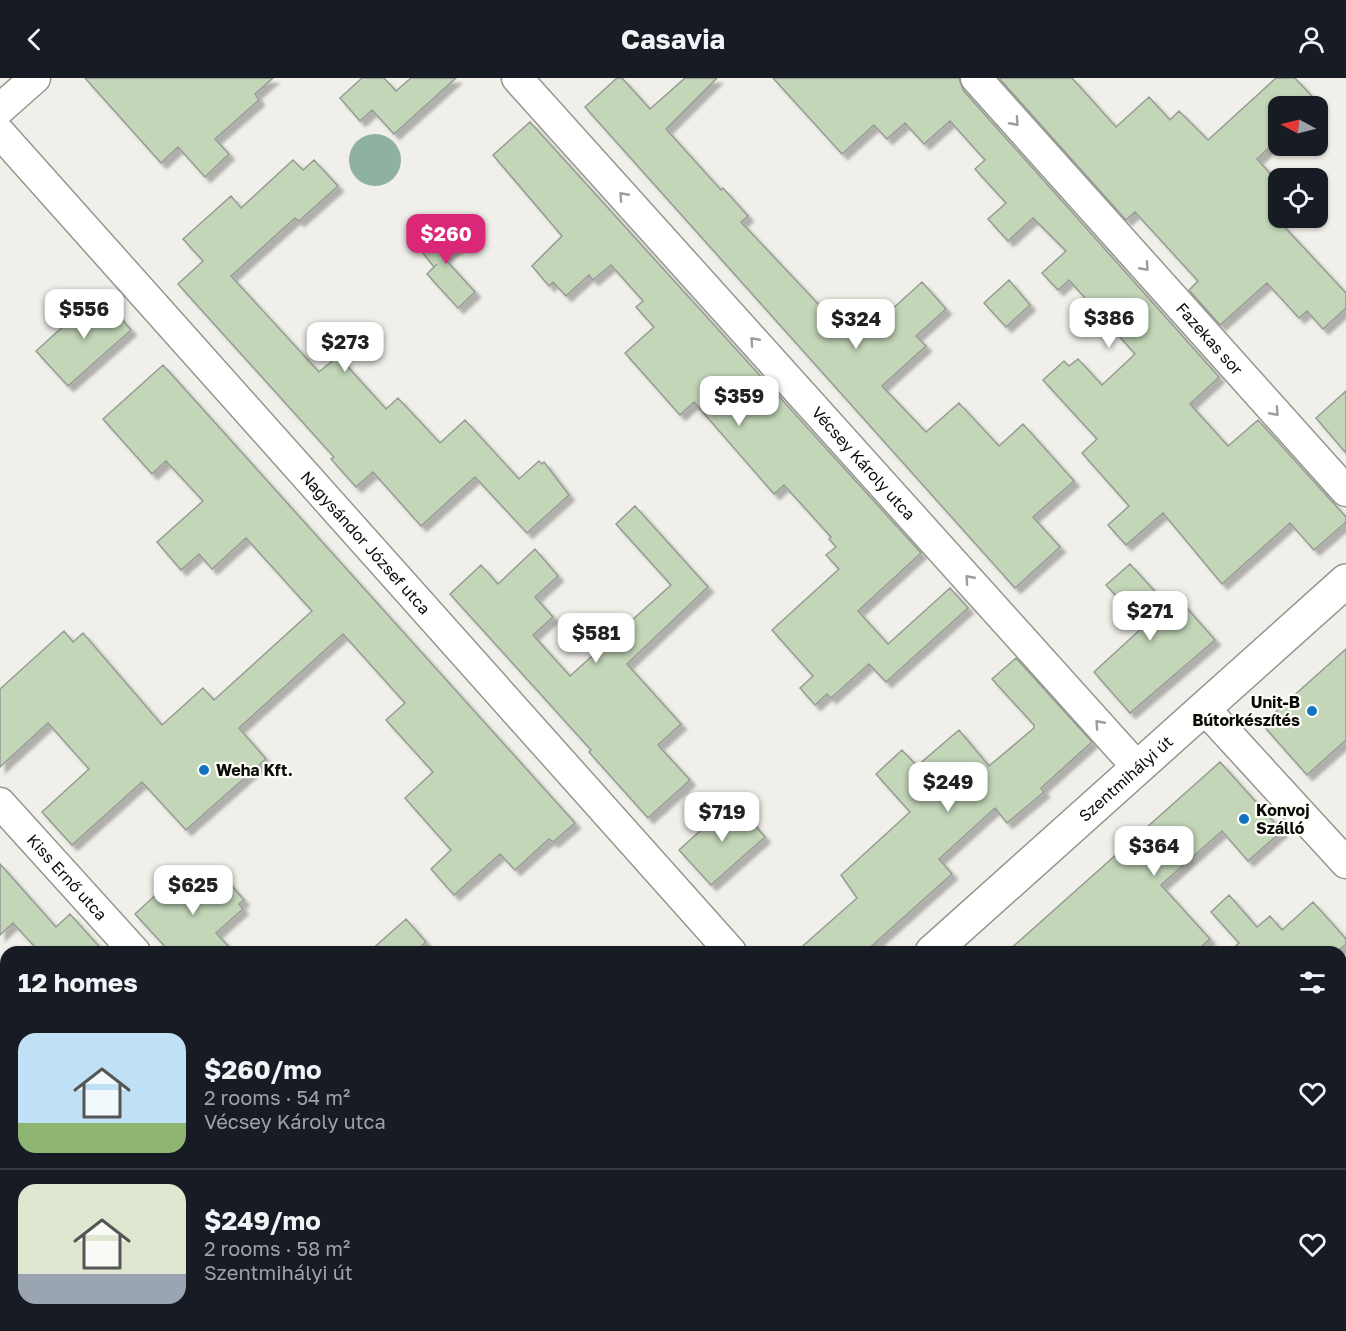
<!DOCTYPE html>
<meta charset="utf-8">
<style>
:root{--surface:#171b24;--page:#242831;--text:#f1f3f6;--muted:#9ea1a6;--line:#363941;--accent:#db2777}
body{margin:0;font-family:"Golos Text",sans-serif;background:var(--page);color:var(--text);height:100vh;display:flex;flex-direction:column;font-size:22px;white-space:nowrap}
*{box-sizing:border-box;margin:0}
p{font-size:20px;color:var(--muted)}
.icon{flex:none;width:33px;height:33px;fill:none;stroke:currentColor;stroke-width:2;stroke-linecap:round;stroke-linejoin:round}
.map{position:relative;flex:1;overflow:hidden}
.drawer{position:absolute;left:0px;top:868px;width:1347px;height:386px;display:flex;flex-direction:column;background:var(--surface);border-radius:18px 18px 0 0;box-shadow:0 2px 4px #0004}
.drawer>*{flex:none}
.needle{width:39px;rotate:277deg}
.tools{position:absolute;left:1268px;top:18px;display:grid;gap:12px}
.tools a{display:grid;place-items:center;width:60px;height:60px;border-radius:12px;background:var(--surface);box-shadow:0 2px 4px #0004;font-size:30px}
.price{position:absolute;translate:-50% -51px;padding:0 14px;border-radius:12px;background:#fff;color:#222;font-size:20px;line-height:39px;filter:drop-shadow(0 2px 3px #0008)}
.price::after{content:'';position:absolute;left:50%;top:36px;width:18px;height:14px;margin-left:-9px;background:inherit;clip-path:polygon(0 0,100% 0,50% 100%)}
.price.selected{background:var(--accent);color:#fff}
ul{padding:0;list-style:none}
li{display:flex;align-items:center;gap:18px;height:150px;padding:0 18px}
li+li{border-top:2px solid var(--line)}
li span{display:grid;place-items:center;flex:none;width:168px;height:120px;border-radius:18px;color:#555}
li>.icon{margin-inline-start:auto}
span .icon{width:72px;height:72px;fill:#fffc;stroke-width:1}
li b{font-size:26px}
h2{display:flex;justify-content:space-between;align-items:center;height:72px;padding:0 18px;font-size:26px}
header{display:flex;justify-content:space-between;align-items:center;height:78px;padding:0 18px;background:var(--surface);font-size:27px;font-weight:700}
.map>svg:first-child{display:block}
</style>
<header><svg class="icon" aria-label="back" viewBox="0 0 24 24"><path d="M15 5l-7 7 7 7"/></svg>Casavia<svg class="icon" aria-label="person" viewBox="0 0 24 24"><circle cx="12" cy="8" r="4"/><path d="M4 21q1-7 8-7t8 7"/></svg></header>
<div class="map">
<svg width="1346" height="1253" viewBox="0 0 1346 1253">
<defs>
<filter id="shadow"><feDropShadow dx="5.5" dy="5.5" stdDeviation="1.5" flood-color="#0004"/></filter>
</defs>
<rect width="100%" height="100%" fill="#f0efe9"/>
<!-- water -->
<path fill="#8fb19f" d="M349 82a26 26 0 1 1 52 0a26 26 0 1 1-52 0Z"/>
<!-- building -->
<path fill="#c3d6b8" stroke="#979b95" stroke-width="1.5" filter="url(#shadow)" d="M85,0H273L255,16L259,22L215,61L229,76L205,99L178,69L161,85Z
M362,0H384L396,13L411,0H456L394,56L372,32L360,43L340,20Z
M617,0H622L650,31L685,0H717L666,51L721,112L723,110L748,138L741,144L838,247L852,235L868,253L922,204L946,231L916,258L926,268L882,308L926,354L959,325L999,368L1023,346L1074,403L1033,439L1060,469L1015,510L585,29Z
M773,0H959L963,12L1219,299L1190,326L1228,368L1258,342L1346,439V444L1314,472L1290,445L1222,506L1163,435L1126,467L1108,447L1129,428L1082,375L1097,361L1043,302L1064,283L1069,288L1078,281L1102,307L1135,276L1069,202L1058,212L1042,195L1066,173L1033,140L1008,163L988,141L1006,125L975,91L985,82L950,43L924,66L905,45L887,61L874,47L842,76Z
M999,0H1072L1116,49L1149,19L1170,42L1179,33L1208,62L1276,0H1295L1321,28H1278V61L1257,81L1278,104V142L1346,215V230L1323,251L1307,233L1299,240L1267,205L1220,247L1189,212L1198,203L1135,134L1126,142Z
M530,44L921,475L858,533L888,566L950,510L968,530L886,604L869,586L831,620L827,616L815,627L800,610L813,598L772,552L839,491L826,477L836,469L829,461L831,459L784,407L774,416L694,324L680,337L625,275L654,249L636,229L643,223L611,187L593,202L589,197L566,218L553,204L549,208L532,188L562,158L493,77Z
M293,82L303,92L314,82L338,108L299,143L295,140L231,198L319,294L338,278L386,331L398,320L440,365L465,342L519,401L539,383L542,386L544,384L569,417L527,455L475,399L421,448L373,394L356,409L331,381L334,379L178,206L203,183L183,161L231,118L241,130Z
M446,145L463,164L444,180L475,214L458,230L427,196L437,186L434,189L418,169Z
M1009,202L1030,227L1006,249L984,225Z
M99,216L131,252L68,308L36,273Z
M163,287L575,745L553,764L549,761L515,792L500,776L454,817L431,791L451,772L405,720L433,694L386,642L405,625L343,556L239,650L266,681L186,752L142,704L72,767L42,734L89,691L48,645L0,689V611L64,553L73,564L83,555L162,647L203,610L214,622L312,533L246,460L212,491L199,476L181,492L157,464L203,423L166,383L152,396L103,341Z
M1346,313V375L1316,340Z
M635,428L708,509L627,586L681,646L658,667L690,702L648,740L589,674L591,672L450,516L481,487L498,506L535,471L558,498L535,519L553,539L533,557L570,598L671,507L616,446Z
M1130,486L1170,530L1179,521L1215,562L1130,635L1094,594L1144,548L1106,507Z
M1346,571V662L1307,697L1262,646Z
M1016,580L1092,664L1041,710L1044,714L1007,745L995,730L939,781L952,796L865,874H796L857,820L841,797L910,734L876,696L902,672L917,688L959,652L989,688L1034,650V647L992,601Z
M1220,684L1282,753L1248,783L1222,753L1161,807L1210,861L1195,874H1007Z
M733,723L765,759L711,807L679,772Z
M0,786L56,849L70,836L104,874H28L34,868L13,845L0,857Z
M216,790L244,822L239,826L243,831L216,855L234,874H170L135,836L161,812L166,818L175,809L183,819Z
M1229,817L1257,849L1270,838L1282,852L1313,824L1346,861V866L1337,874H1229L1239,865L1211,834Z
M406,841L426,864L415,874H369Z"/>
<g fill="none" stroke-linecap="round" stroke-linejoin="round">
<defs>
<g id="minor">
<path id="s1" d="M517,0L1138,690"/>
<path id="s2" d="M976,0L1346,413"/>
<path d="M0,31L35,0"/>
<path id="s3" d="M0,55L731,874"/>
<path d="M1204,630L1346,785"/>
<path id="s4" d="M0,725L135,874"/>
<path d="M472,1248L476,1253"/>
<path d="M1070,1248L1075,1253"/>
</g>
<g id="secondary">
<path id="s5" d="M932,874L1346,503"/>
<path d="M521,1253L527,1248"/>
</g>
</defs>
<!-- minor casing -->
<use href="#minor" stroke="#96958f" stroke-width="33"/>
<!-- secondary casing -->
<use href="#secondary" stroke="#96958f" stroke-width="36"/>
<!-- minor -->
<use href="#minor" stroke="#fff" stroke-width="30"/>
<!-- secondary -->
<use href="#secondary" stroke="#fff" stroke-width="33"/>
</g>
<!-- one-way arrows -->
<defs><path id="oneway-chevron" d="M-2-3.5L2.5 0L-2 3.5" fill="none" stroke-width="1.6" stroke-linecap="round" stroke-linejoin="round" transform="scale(1.5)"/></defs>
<g stroke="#9d9d9d">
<use href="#oneway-chevron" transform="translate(1015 44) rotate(48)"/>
<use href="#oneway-chevron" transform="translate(623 118) rotate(-132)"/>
<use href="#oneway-chevron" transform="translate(1145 189) rotate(48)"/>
<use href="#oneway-chevron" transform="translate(754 263) rotate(-132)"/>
<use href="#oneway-chevron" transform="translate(1275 334) rotate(48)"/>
<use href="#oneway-chevron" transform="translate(969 501) rotate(-132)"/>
<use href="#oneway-chevron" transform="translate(1099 646) rotate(-132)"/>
</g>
<!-- markers -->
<g fill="#1174c0" stroke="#fdfdf6" stroke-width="2">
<circle cx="1312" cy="633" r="6"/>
<circle cx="204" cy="692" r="6"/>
<circle cx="1244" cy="741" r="6"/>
</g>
<g text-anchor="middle" stroke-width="4.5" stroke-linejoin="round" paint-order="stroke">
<!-- street labels -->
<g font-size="16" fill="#0b0b09" stroke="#fdfdf6">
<text dy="6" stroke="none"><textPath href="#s2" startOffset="350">Fazekas sor</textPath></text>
<text dy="6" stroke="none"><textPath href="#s1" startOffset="518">Vécsey Károly utca</textPath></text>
<text dy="6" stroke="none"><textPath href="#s3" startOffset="549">Nagysándor József utca</textPath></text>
<text dy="6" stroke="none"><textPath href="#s5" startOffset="260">Szentmihályi út</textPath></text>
<text dy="6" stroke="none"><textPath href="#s4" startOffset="100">Kiss Ernő utca</textPath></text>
</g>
<!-- poi labels -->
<g font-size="16" font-weight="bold" fill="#0b0b09" stroke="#fdfdf6" text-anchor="start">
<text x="1300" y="630" text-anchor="end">Unit-B<tspan x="1300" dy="18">Bútorkészítés</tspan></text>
<text x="216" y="698">Weha Kft.</text>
<text x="1256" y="738">Konvoj<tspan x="1256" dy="18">Szálló</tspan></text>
</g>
</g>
</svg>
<div class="tools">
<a><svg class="needle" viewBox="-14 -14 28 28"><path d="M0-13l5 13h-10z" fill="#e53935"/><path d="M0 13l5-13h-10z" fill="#9ea1a6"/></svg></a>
<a><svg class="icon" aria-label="locate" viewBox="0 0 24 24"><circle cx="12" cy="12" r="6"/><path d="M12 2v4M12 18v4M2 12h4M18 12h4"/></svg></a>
</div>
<b class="price selected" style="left:446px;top:187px">$260</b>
<b class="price" style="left:84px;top:262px">$556</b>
<b class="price" style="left:1109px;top:271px">$386</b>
<b class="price" style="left:856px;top:272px">$324</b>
<b class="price" style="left:345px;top:295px">$273</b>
<b class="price" style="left:739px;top:349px">$359</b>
<b class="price" style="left:1150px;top:564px">$271</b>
<b class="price" style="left:596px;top:586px">$581</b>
<b class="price" style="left:948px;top:735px">$249</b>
<b class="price" style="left:722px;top:765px">$719</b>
<b class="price" style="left:1154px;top:799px">$364</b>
<b class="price" style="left:193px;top:838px">$625</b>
<section class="drawer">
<h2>12 homes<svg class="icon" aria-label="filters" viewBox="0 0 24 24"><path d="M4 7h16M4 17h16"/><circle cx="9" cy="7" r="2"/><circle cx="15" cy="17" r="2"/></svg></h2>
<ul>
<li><span style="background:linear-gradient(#bfe0f5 75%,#8fb573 0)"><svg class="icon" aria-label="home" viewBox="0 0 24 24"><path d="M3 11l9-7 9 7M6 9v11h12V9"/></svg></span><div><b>$260/mo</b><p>2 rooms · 54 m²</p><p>Vécsey Károly utca</p></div><svg class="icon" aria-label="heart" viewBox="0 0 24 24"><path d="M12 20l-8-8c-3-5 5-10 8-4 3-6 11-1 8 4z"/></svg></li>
<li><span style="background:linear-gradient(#dfe7d0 75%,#9aa5b1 0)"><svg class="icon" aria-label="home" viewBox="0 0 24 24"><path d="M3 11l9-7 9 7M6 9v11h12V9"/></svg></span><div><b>$249/mo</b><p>2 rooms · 58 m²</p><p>Szentmihályi út</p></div><svg class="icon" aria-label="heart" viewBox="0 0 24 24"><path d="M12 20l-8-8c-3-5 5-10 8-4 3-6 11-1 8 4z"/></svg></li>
</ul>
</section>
</div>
